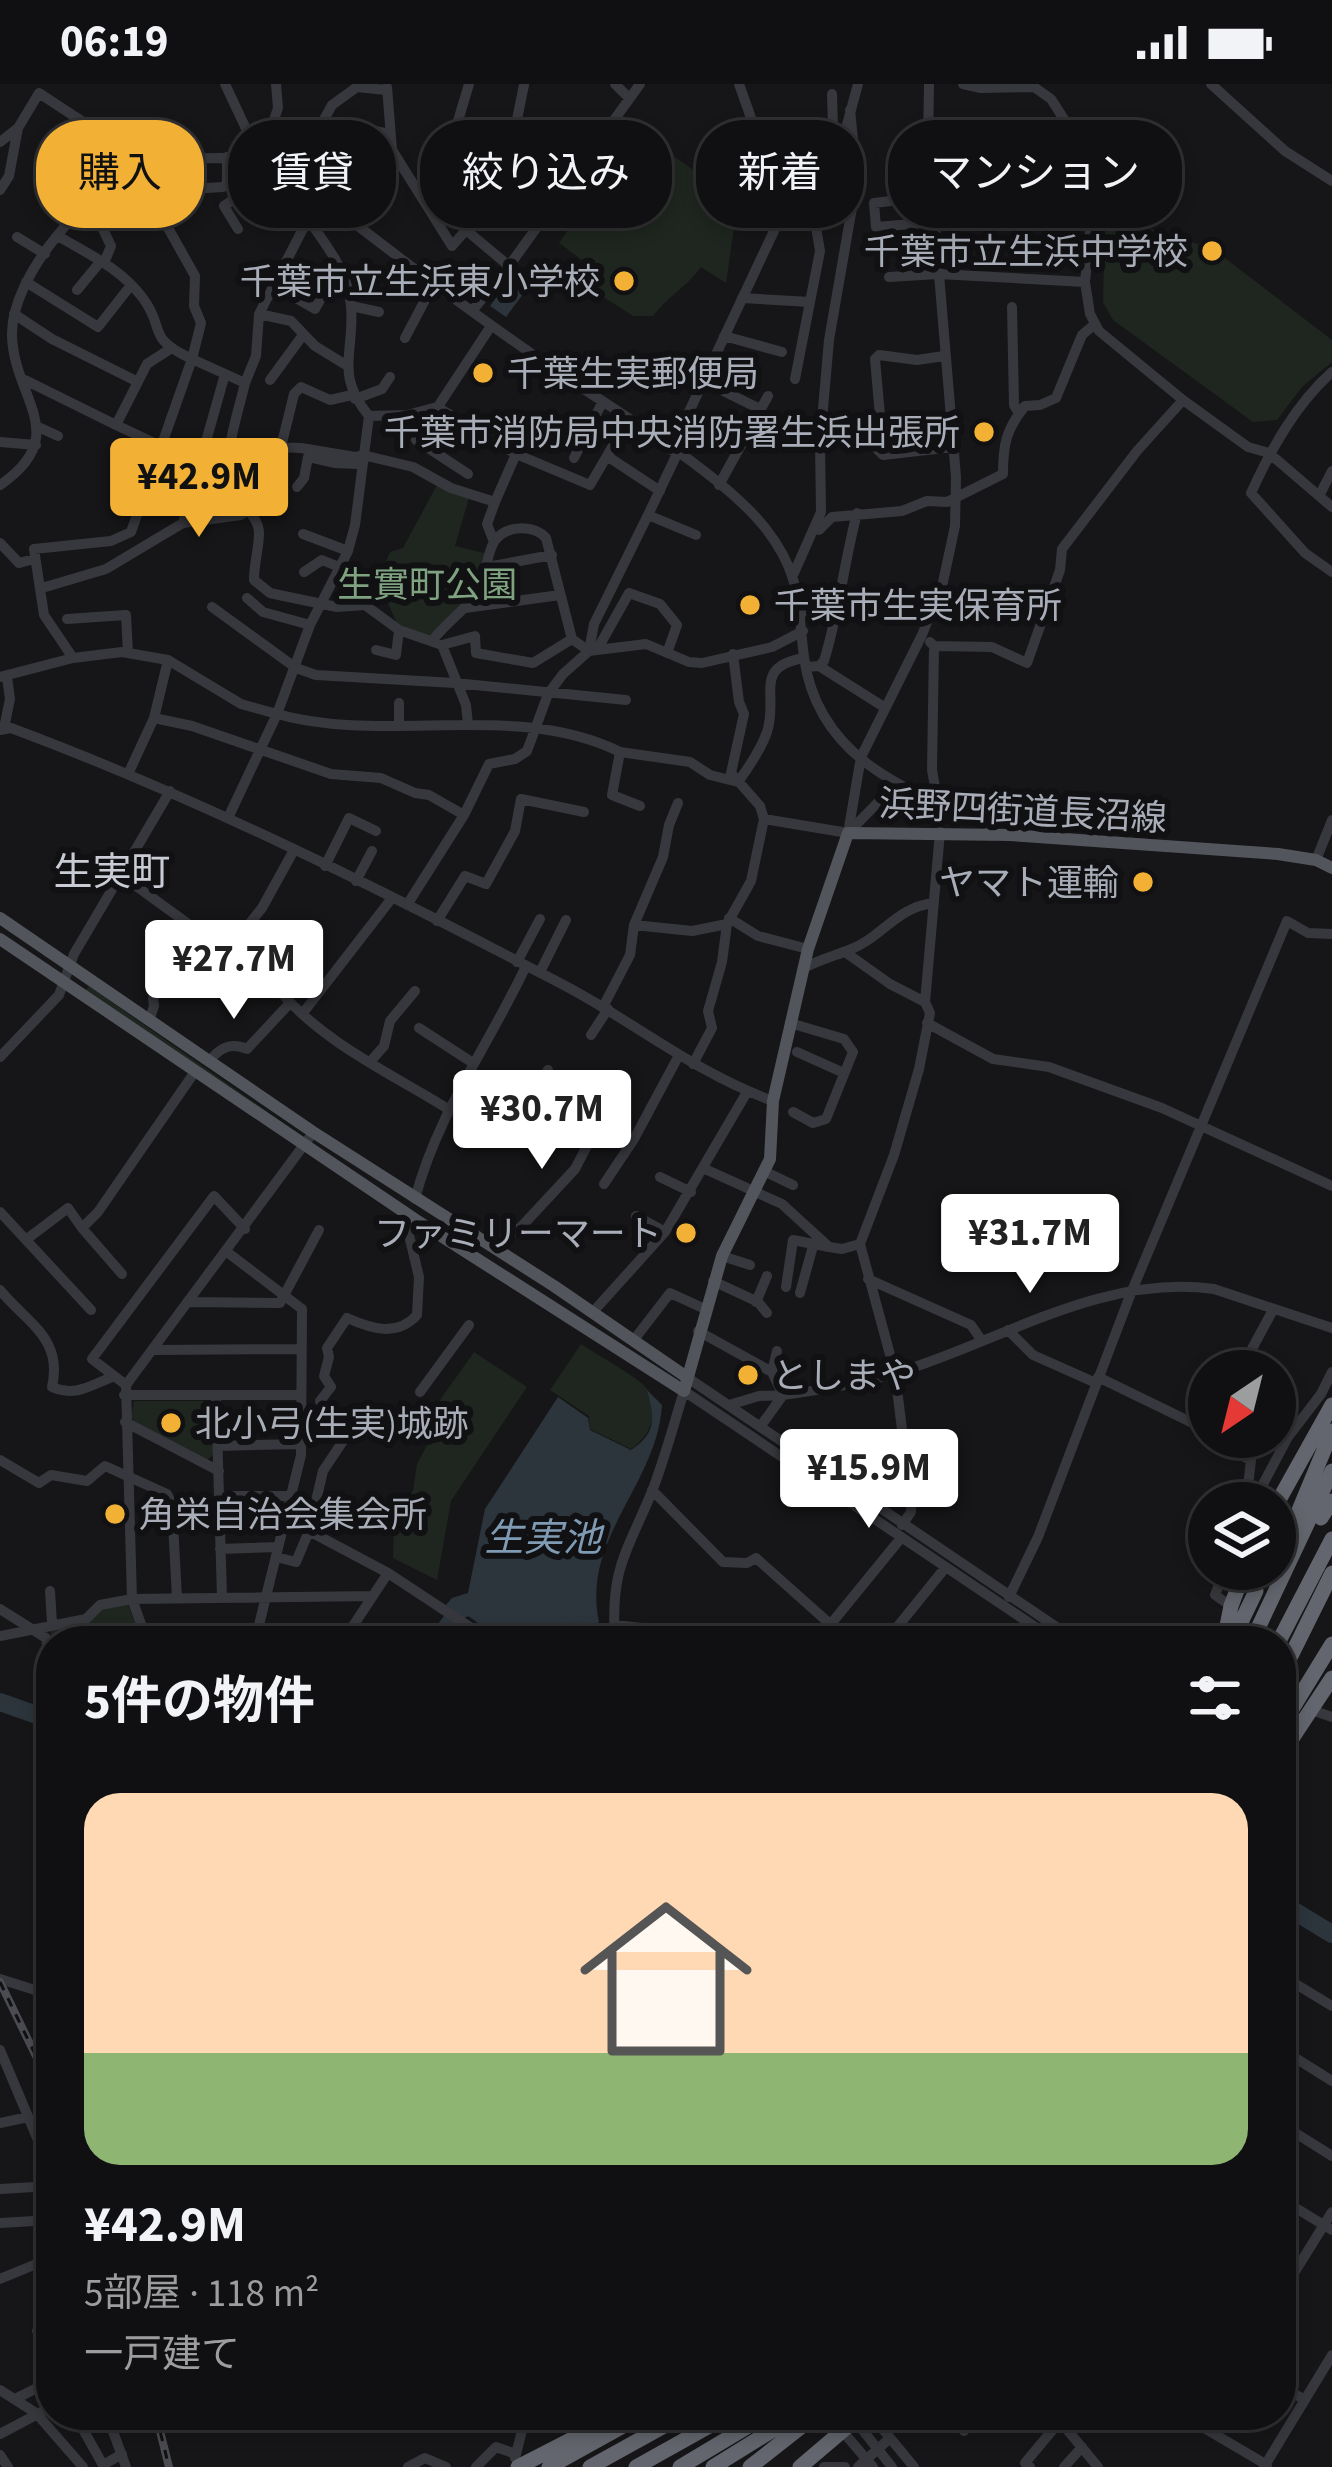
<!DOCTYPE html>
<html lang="ja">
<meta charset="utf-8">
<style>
:root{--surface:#101012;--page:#1e1e20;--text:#f1f3f6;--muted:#9c9d9f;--line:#303032;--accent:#f2b134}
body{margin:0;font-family:"Source Sans 3","Noto Sans JP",sans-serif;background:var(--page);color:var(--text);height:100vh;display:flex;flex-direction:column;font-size:45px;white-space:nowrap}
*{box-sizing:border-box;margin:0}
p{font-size:39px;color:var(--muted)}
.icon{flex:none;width:66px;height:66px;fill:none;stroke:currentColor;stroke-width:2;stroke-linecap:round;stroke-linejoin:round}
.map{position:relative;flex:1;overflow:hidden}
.drawer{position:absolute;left:36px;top:1542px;width:1260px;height:804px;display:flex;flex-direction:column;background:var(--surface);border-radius:48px;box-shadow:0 6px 18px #0003,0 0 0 3px var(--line)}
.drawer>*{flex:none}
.banner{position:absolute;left:36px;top:36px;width:1260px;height:108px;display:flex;gap:24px}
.needle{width:78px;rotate:215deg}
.controls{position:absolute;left:1188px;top:1266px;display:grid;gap:24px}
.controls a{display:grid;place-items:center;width:108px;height:108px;border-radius:50%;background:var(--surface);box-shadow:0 6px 18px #0003,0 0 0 3px var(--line);font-size:60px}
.price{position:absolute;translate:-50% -102px;padding:0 27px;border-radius:12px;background:#fff;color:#222;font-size:39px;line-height:78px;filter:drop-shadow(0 3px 6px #0008)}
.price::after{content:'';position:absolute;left:50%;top:72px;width:36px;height:27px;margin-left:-18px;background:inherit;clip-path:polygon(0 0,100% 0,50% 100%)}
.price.active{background:var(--accent);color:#111}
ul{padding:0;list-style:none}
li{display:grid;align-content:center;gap:24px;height:636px;padding:0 48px}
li+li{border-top:3px solid var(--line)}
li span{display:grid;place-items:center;height:372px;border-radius:36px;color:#555}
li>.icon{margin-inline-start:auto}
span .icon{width:216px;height:216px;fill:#fffc;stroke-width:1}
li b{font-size:51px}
h2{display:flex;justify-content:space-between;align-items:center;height:144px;padding:0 48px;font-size:51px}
.tag{padding:0 42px;border-radius:48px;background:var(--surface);box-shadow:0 6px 18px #0003,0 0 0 3px var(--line);font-size:42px;line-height:108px}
.tag.active{background:var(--accent);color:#111}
.status{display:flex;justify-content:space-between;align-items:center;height:84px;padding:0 60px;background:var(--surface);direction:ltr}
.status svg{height:33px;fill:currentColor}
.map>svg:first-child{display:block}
</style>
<div class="status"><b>06:19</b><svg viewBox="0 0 49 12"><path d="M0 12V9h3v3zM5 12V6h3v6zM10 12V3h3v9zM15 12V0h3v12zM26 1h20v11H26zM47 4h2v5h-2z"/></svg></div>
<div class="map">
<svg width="1332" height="2383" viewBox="0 0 1332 2383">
<rect width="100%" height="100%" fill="#161618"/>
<!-- green -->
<path fill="#1e261f" d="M642,51L738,116L726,199L701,183C687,203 668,212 653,232H633L583,200L593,184L559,159L572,140L564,133L595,89L610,98Z
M1105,138L1151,145L1213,165L1332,256V278L1302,303L1277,336L1253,338L1113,236L1103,218Z
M438,399L470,410L455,462L488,470L479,500L432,554L397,540L378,496L390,468L403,464Z
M89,902L289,1043L288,1045L85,907Z
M581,1260C595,1270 639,1293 647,1305C660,1326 652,1351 631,1365L590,1345L589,1332L550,1306Z
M474,1268L527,1303L451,1417L437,1496L393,1474L394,1442L413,1406L417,1380L434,1348L440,1316Z
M134,1317H206L213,1323L215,1369L207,1376L135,1338L131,1333Z
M128,1521L142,1557H52L50,1544L101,1525Z"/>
<!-- water -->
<path fill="#2c353c" d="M513,191L529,202L506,233L490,222Z
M647,1306L662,1321C657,1401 581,1454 599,1538L593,1542L590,1557H504L468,1532L462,1535L444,1523L452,1514L468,1509L485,1425L558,1313L588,1334L590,1346L631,1366C658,1348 654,1332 647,1306Z"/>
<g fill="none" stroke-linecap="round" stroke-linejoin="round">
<!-- river -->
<path stroke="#2c353c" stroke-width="18" d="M570,1535L601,1553L632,1557
M431,1557L444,1547L460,1525L468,1523
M0,1618L51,1636
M1281,1819L1332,1850"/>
<!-- minor -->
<path stroke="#37383d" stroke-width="10" d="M225,0L248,49L263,68C356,141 450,214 548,281C611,325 721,387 766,445C802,491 797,520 804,573C817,670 899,705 981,736L985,751
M469,0L455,47L448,92L466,146L515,99
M615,0L629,14
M963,0L981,4L1034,3L1051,15L1076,54L1085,80L1090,149L1085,198L1090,230L1099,247L1183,316L1248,363L1269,369L1332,423
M1211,0L1285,67L1332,97
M524,1L514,50L515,99L552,119
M387,3L392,66L452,162L466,146L509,182
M832,10L834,76
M0,58L18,44L39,9L147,80
M135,85L195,192L194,222L201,239L192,275L245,299L256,272L259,230L308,135L289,102L293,92L332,21L357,3L386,6
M308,103L360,44L390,50
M0,106L9,92L18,44
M933,112L874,119L876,143L935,138
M308,135C327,162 348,188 351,222C355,268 334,290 369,332L407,331L437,323L516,370
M238,145L224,122L281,83
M58,152C88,170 120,184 142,213C167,245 144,253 192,275L131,448L111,457L34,465L44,531L73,574
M17,153L45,170
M104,179L111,162L102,143L157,107L223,103L227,99V73
M889,193L938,190L1085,198
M26,198L98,243L131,201
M273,201L315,225L328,201
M77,206L101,177
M742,214L810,218L820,167L815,137L835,85L858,0
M351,222L379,228
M1012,223L1014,321L1019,329
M472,227L509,182L640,0
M14,230L52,255L136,297
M259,230L291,237L315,262L346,281
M724,252L782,268
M405,254L435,197
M944,272L917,276L879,271L875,275L881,343L877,365L883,371L953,363
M1332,288C1296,320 1271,365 1251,409L1305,469L1332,488
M795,295L810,218
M25,296L116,341L147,280L170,265
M270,296L303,251
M705,298L760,325
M245,299C239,326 222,374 230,401C235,418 259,430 259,449C259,464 254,479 254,496L270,509L279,511L337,523L365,521L399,546L442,561L466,621L468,640
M355,315L382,305L390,293
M369,332L355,441L348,467L310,541L277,630C387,661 514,616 620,668L612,711L640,722
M116,341L199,380
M36,342L58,352
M0,358L36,361
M246,362L301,364L355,373L363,371L413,383L451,404L495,418L516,370L590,401L628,336
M281,363L294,310L301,303L330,316L352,311
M671,366L781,132L758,118C771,78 752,38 739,0
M607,372L660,407
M574,374L602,319
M468,390L416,356L491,242
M0,401C73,351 14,315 12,252C10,192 89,103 143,82C180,68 225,80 263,68L278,24L276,0
M719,401L768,312
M297,403L304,394L308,373L334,379L358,380
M1319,412L1332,387
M648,431L677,370
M183,439L241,431L248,426
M819,446L832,433L902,427L927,417L947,418L1003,390C1003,361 1006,345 1025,322L1040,321L1056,314L1082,251L1095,240
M303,450L348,467
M494,458L487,440L495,418
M0,459L19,479L34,475
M487,483L552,471
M304,488L322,476L339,483
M794,489L821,428L820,359L829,256L857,95L850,26
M42,504L106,485L183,439L225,290
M247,514L263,528L310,541
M212,523L296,584L316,591L455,599L626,616
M465,524L560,511
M800,530L837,535
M67,535L126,531L128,569
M433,556C447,537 467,526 479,505C487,491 486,471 494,458C506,440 534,441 546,454L572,555L589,567L646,560L689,578L702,579L772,563L803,547
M930,558L934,562L932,686L938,720
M442,561L475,552L476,569L533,579L572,555
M934,562L992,563L1027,579L1060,486L1062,465L1137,367L1183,316
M376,566L396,571L399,546
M597,566L629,509L660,520L677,541L667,569
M819,582L884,623
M806,583L819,582L824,577C839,528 844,479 857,429
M0,593L73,574L122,568L168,576
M399,640V619
M4,644L10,615L7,593
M0,646L11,644C199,714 380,805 558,898C634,937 691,987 773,1017
M620,668L690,678L710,691L738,698C749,683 761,665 767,648C779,611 752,583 804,574
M129,688L154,634
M228,734L277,630L241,620L168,576L154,634L192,642L331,690L381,694L415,709L429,711L464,731
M764,735L848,749
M850,747L896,700
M848,749L861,673L922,551L943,498L955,442L956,393L928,59L929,0
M1316,776L1332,736
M325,782L349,734L376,747
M121,791L279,906C322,958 392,990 448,1025
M356,797L372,767
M407,821L464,731L489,680L515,675L527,667L548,610L563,590L589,567L594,540L648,431L696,451
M729,834L758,852L808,865
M437,837L465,792L486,800L515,747L521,715L584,728
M634,841L692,847L727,840
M845,868L890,900L925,918
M517,878L540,835
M804,884C819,876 834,872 849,866C882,854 895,824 933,819
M540,888L566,836
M604,921L630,871L634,841L663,773L669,741L678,719
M303,929L392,814
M149,937L154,922L153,914L160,906L208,865L237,855L262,824L294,766
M790,939L844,955L853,968L826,1035L813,1039L793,1028
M927,939L993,975L1049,983L1162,1024L1332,1102
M419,944L473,979
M591,951L608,925
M797,968L844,989
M0,973L59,911L74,870L170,707
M209,978C219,964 230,958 247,965L290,919
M370,978L384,962L390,937L415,907
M693,980L712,944L708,927L722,878L727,840L751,797L764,735L760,722L731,689L744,630L739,618L733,570
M465,994L522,1024L548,986
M595,1053L634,1055
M705,1085L782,1120L829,1163L842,1165L860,1160
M766,1088L793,1101
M660,1093L691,1108
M604,1100L634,1055L678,973
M415,1115C437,1030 489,961 526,882
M0,1128L91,1226
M636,1132L665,1148
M82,1144L122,1190
M27,1155L68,1124L82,1144L98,1128L194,989
M492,1162L521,1143L575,1085L604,1029
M227,1168L302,1225L301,1371L255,1557
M722,1172L750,1181
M868,1195L971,1241L982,1257
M713,1197L758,1218L767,1229
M786,1203L793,1156L829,1163
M0,1206C28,1240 63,1254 52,1303C74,1313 90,1302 112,1293
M800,1209L813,1162
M189,1218L280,1219L319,1146
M756,1218L767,1192
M592,1229L665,1148L747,1008
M1008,1246L1033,1271L1096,1299
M698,1247L772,1288L783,1311L759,1312L729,1321
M633,1257L670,1209L705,1225
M154,1266L300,1265
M1240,1287L1273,1226
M772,1288L777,1267
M1098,1293L1205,1345
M688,1294L1077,1557
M126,1301L92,1275L214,1112L245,1145
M420,1308L469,1241
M124,1311H298
M216,1311L222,1513
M1209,1331L1203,1354L1251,1376L1246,1419
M125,1338L219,1387
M760,1343L783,1311C820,1306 857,1300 893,1290C996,1260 1101,1189 1214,1205L1332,1244
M218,1362L300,1360
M0,1376L39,1399L51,1391L87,1397L105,1382L167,1410L172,1420L177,1514
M652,1406L723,1478L747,1479L756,1474L830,1540
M220,1412H291
M1253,1419L1288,1353L1321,1310L1332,1288
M902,1441L911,1428V1418L895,1289L860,1160L894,1071L919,985L930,929L925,918L940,748
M309,1447L388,1489L491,1557
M220,1465L278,1463
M276,1473L296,1478L309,1447L323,1387L345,1354L320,1317L331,1303L324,1292L329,1273L327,1264L347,1234C372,1245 397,1253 417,1231L419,1193L408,1147L416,1136
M1225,1485L1215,1511L1231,1522
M50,1507L52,1539
M1009,1513L1038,1453L1131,1209L1287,837L1308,849L1332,850
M0,1525L46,1554L51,1588
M614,1541L763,1557
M257,1545H351L388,1489
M0,1552L86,1535L100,1521L132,1515L373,1512
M147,1557L132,1515L126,1301L309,1054
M615,1557C610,1483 627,1469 653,1405C665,1373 674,1340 684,1307L1056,1557
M817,1557L901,1454
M886,1557L945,1484
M1309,1625L1332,1633
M1281,1891L1332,1922
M0,1895L51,1911
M1281,1965L1332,1997
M0,1966L51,2087
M0,2039L28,2033
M1281,2040L1332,2072
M0,2105L51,2102
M1281,2115L1332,2146
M0,2139L51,2136
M0,2195L51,2174
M1281,2210L1332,2128
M37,2247L51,2273
M1281,2302L1305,2316
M0,2306L36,2329L83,2383
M17,2314L51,2297
M75,2331L103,2381L122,2370
M107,2331L126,2383
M882,2331L881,2343L914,2383
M1055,2331L1098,2383
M1182,2331L1267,2381
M853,2334L892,2383
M833,2336L873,2383
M964,2347L974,2331
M1071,2348L1082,2331
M0,2350L51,2323
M0,2371L8,2383
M515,2374L526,2331
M408,2383L425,2374L446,2383
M476,2383L496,2363L516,2370
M824,2383H845
M1030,2383L1025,2379L1060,2337
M1064,2383L1082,2363
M1264,2383L1332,2271"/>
<!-- major -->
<path stroke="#53555c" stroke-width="12" d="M0,834L313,1048L554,1202L688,1294
M0,855L416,1136L684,1307L722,1172L770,1075L773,1017L808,865L848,749L1010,751L1278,770L1316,776L1332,784"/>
<!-- highway -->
<path stroke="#63666e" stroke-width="15" d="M1275,1423L1332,1321
M1321,1434L1332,1417
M1275,1484L1332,1347
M1224,1557L1231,1522L1245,1485
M1232,1557L1256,1507
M1252,1557L1332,1387
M1279,1557L1332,1455
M1281,1592L1332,1489
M1281,1643L1332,1560
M1281,1671L1332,1594
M518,2383L619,2331
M549,2383L643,2331
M590,2383L684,2331
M636,2383L729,2331
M680,2383L767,2331
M713,2383L797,2331
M750,2383L816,2331
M800,2383L861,2331"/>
<defs>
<path id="rail" d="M0,1898L51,2003
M156,2331L169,2383"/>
</defs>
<!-- rail casing -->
<use href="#rail" stroke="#4a4c52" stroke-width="8"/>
<!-- rail -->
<use href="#rail" stroke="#111113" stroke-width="3" stroke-dasharray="9" stroke-linecap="butt"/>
<!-- minor-bridge -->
<path stroke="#37383d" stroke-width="10" d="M858,2383L890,2354"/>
</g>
<!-- markers -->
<g fill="#f2b134" stroke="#111113" stroke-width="4.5">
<circle cx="1212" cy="167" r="12"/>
<circle cx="624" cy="197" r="12"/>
<circle cx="483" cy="289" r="12"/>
<circle cx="984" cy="348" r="12"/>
<circle cx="750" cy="521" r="12"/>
<circle cx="1143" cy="798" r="12"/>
<circle cx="686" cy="1149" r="12"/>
<circle cx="748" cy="1291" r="12"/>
<circle cx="171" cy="1339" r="12"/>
<circle cx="115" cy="1430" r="12"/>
</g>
<g text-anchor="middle" stroke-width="12" stroke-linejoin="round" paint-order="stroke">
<!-- poi labels -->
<g font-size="36" fill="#a8adb8" stroke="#111113" text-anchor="end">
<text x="1188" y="180">千葉市立生浜中学校</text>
<text x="600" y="210">千葉市立生浜東小学校</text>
<text x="507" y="302" text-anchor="start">千葉生実郵便局</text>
<text x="960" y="361">千葉市消防局中央消防署生浜出張所</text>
<text x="774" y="534" text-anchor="start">千葉市生実保育所</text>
<text x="1119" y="811">ヤマト運輸</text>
<text x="662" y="1162">ファミリーマート</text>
<text x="772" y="1304" text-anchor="start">としまや</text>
<text x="195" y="1352" text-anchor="start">北小弓(生実)城跡</text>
<text x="139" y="1443" text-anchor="start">角栄自治会集会所</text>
</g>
<!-- park labels -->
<g font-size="36" fill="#7fa381" stroke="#111113">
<text x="427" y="513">生實町公園</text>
</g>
<!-- street labels -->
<g font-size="36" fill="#a8adb8" stroke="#111113">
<text transform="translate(1023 726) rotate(3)" y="13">浜野四街道長沼線</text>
</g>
<!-- neighbourhood labels -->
<g font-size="39" fill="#c9ccd4" stroke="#111113">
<text x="112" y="801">生実町</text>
</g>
<!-- water labels -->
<g font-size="39" font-style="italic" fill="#7f9bb3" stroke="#111113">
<text x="543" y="1467">生実池</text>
</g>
</g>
</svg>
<div class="controls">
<a><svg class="needle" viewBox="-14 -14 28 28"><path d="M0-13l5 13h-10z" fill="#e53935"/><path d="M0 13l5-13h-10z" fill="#9c9d9f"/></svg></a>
<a><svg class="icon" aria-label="layers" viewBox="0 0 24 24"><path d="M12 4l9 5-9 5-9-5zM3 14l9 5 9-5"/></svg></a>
</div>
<b class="price active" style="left:199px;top:456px">¥42.9M</b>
<b class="price" style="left:234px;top:938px">¥27.7M</b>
<b class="price" style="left:542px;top:1088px">¥30.7M</b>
<b class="price" style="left:1030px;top:1212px">¥31.7M</b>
<b class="price" style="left:869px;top:1447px">¥15.9M</b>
<div class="banner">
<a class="tag active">購入</a>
<a class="tag">賃貸</a>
<a class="tag">絞り込み</a>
<a class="tag">新着</a>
<a class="tag">マンション</a>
</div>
<section class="drawer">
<h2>5件の物件<svg class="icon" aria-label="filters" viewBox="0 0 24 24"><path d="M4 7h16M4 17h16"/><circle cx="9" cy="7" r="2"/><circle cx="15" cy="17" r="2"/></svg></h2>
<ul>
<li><span style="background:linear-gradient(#ffd9b3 70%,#8fb573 0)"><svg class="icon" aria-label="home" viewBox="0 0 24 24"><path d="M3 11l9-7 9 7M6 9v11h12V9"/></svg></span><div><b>¥42.9M</b><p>5部屋 · 118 m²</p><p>一戸建て</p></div></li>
</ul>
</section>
</div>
